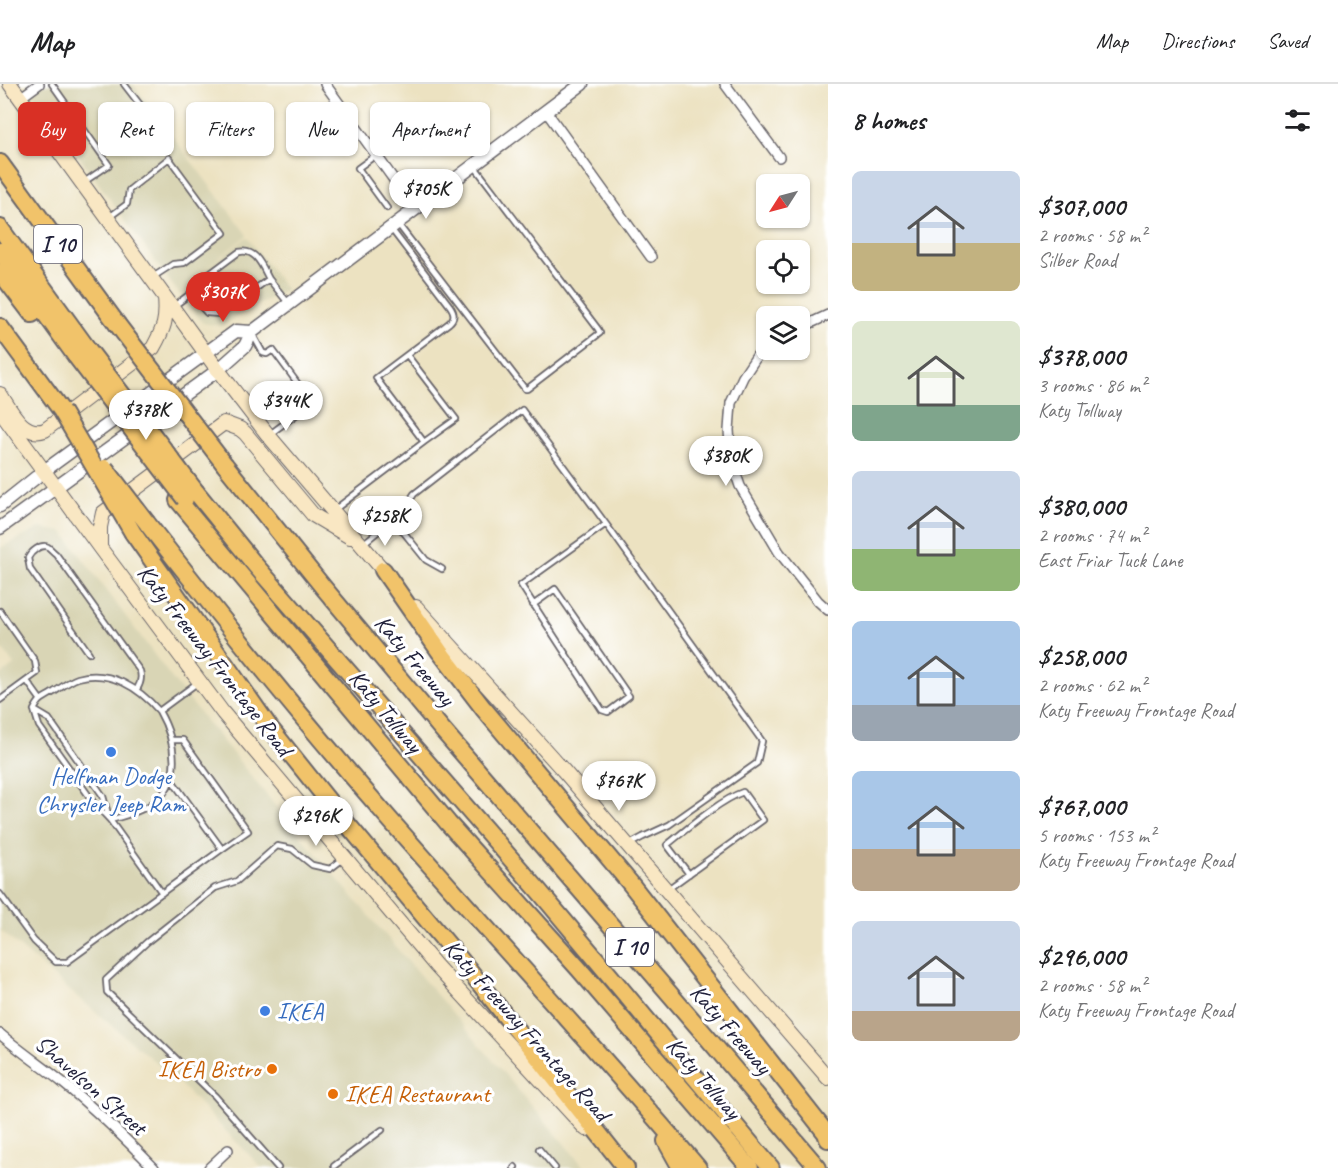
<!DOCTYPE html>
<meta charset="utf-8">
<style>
:root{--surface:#fff;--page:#f6f6f6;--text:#202124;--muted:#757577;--line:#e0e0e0;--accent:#d93025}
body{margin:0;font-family:Caveat,sans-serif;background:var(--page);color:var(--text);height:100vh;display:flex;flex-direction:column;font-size:22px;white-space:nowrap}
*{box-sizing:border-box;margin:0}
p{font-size:20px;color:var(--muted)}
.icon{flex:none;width:33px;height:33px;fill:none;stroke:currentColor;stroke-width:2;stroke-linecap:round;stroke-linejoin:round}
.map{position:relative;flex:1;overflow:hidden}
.panel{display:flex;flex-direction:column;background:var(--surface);width:510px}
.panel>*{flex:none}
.banner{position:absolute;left:18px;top:18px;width:570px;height:54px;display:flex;gap:12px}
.needle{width:39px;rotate:234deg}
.buttons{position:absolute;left:756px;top:90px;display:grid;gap:12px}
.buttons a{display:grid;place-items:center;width:54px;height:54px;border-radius:9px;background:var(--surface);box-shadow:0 2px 4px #0004;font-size:30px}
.price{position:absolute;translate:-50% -51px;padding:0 14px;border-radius:21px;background:#fff;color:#222;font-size:20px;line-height:39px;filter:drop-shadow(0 2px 3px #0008)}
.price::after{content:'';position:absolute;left:50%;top:36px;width:18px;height:14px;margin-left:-9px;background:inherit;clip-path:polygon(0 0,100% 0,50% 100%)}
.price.on{background:var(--accent);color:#fff}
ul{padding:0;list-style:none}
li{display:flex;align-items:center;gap:18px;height:150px;padding:0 24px}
li span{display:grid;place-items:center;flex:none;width:168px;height:120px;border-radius:9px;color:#555}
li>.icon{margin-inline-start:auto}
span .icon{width:72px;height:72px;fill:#fffc;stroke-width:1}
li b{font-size:26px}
h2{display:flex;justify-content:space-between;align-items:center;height:72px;padding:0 24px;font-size:26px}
.tag{padding:0 21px;border-radius:9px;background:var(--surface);box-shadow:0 2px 4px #0004;font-size:21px;line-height:54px}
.tag.on{background:var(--accent);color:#fff}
header{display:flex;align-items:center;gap:36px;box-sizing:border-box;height:84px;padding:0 30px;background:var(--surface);border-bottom:2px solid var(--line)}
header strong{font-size:28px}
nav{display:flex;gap:33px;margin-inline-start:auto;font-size:21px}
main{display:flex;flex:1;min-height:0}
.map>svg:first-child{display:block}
</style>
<header>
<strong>Map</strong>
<nav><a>Map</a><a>Directions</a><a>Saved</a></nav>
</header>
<main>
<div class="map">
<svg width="828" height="1084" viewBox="0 0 828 1084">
<rect width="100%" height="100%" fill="#fff"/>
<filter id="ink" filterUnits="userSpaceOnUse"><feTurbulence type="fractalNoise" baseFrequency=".0167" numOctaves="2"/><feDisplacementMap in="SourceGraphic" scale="12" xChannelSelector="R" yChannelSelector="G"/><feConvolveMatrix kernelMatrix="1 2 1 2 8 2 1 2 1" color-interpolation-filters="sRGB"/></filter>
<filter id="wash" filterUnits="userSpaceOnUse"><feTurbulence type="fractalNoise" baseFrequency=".008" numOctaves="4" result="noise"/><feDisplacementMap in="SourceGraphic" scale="24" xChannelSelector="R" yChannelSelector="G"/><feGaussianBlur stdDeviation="1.35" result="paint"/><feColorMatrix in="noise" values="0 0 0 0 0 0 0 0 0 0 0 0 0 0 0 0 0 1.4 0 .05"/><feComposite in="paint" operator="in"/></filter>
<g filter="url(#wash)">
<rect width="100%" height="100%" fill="#ece2c1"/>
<!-- built -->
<path fill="#d9d5b5" d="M26,0H133L247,151L197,191L247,153L286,206L253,223L221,242L203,239L177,207Z
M40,444L63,448L173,596L286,735L585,1084H262L171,991L68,905L0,846V592L14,581L0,562V464Z"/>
</g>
<g filter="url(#ink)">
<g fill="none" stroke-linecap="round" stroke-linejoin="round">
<defs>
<path id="service" d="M52,0L109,81L84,98
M124,0L158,44
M376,71L358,84L387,124
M108,134L127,120L129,106L169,74L224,149L184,179L173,180L153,193
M398,140L525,305H527L600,249L598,245L475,83
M190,210L207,229L220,230L269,195L289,220
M174,222L190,210L196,200L239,168C256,164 262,182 269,195
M253,251L263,269L267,270L273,266L312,319L270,350
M407,271L456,335L424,358
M334,426L424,358L376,294L449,239C455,234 455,229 450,222L392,146
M393,435L426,476L442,485
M606,440L762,657L757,679L669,741L643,753L630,760
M364,459L403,427L414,410L522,326L606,440L521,501L602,626L608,628L629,612L555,505L533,521
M0,527L35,577L37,589L0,616
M89,569L30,485L28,474C31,468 41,459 48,463C51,465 53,468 56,470L140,587C142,594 141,599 137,605
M27,597L40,615
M34,626L49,635L103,712L109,733
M172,656H183L248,747L222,765
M110,736L94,719L39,642L34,626C41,613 42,616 54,608C62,603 69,597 78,594C110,585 139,604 159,627
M668,805L763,736L743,708C720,716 687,745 667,761L689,790
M162,809L110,736C124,732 138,729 150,721C184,700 176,657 159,627L197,599
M0,810L34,857L56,878H67L222,765L171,695
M539,1065L555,1084
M334,1082L382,1046
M278,1084L215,1012L107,908L106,896L147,858L215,804L237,797L277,762L292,765L312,781L330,785L343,775
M514,1084L515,1083"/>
<path id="minor" d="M325,0L415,125
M725,0L779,73
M20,14L39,0
M546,27L651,173
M800,244L828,231
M766,264L757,272L743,293L731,319L729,346L731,376L740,402L779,468L818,517L828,526
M0,950C20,967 42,982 62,998C95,1025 125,1054 154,1084
M209,1084L228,1066"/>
<path id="tertiary" d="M0,422L44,387L236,247L252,248
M0,444L218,286L245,262L252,248L582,0"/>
<path id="secondary" d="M10,0L218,286L268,351L389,493
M0,310C10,325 23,354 45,346L153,264C164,244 167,237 165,214
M0,327L100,464L223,629L436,882L586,1045
M100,464V443L103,429L224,339L240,345L245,349L313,431L350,453
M416,523L563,686L828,994"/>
<path id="motorway" d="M0,79L117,240
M0,144L87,264
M0,167L75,271
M0,188L32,230
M0,243L61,326
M225,381L323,503L440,643L706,952L818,1084
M196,408L256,482L539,807L771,1084
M178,416L448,739L579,885L750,1084
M147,439C226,541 307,641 391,737C493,853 598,966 698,1084
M133,449L270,644L338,729L469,886L626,1084
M383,486L440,568L483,624L630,799L826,1049L828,1055
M666,1057L681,1084"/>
</defs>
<!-- service casing -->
<use href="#service" stroke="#69656a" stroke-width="8"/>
<!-- minor casing -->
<use href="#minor" stroke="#69656a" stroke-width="12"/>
<!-- tertiary casing -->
<use href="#tertiary" stroke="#69656a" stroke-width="15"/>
<!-- secondary casing -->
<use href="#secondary" stroke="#69656a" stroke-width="16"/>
<!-- motorway casing -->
<use href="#motorway" stroke="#69656a" stroke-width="20"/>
<!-- service -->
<use href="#service" stroke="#fff" stroke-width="4.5"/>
<!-- minor -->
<use href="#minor" stroke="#fff" stroke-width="9"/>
<!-- tertiary -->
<use href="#tertiary" stroke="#fff" stroke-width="12"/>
<!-- secondary -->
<use href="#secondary" stroke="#f9e7c3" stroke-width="14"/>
<!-- motorway -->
<use href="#motorway" stroke="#f1c36a" stroke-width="16"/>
<defs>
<path id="motorway-bridge" d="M117,240L225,381
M87,264L196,408
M75,271L185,415
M61,326L133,449
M105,384L147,439"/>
</defs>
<!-- motorway-bridge casing -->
<use href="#motorway-bridge" stroke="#69656a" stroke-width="20" stroke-linecap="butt"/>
<!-- motorway-bridge -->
<use href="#motorway-bridge" stroke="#f1c36a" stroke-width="16"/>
</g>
</g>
<!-- markers -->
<g fill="#3f7fe0" stroke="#fff" stroke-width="2">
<circle cx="111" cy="668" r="6"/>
<circle cx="265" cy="927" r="6"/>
</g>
<g fill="#e8710a" stroke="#fff" stroke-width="2">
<circle cx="272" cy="985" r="6"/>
<circle cx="333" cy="1010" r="6"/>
</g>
<g text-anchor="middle" stroke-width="6" stroke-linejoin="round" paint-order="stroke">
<!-- shield labels -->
<g fill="#fff" stroke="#646476" stroke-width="1.5">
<rect x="34" y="141" width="48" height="38" rx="4.5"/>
<rect x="606" y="844" width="48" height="38" rx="4.5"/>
</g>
<g font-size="22" font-weight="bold" fill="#22223b">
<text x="58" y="168">I 10</text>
<text x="630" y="871">I 10</text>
</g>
<!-- street labels -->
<g font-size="24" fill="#22223b" stroke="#fff">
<text transform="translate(215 576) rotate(52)" y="8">Katy Freeway Frontage Road</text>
<text transform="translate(415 576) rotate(50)" y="8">Katy Freeway</text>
<text transform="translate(386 627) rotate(50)" y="8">Katy Tollway</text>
<text transform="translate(731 945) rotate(49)" y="8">Katy Freeway</text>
<text transform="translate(527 946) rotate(48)" y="8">Katy Freeway Frontage Road</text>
<text transform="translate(704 994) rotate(49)" y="8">Katy Tollway</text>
<text transform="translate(91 1001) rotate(41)" y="8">Shavelson Street</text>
</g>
<!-- shop labels -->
<g font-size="24" fill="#366cbe" stroke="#fff">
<text x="111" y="700">Helfman Dodge<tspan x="111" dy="28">Chrysler Jeep Ram</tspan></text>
<text x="277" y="935" text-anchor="start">IKEA</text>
</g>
<!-- food labels -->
<g font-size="24" fill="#c56008" stroke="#fff" text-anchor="end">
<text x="260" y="993">IKEA Bistro</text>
<text x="345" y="1018" text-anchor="start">IKEA Restaurant</text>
</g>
</g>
</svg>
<div class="buttons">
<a><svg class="needle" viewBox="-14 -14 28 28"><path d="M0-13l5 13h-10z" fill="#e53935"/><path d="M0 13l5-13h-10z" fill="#757577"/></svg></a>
<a><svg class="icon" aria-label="locate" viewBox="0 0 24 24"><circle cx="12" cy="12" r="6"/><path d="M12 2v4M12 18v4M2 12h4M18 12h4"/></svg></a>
<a><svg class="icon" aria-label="layers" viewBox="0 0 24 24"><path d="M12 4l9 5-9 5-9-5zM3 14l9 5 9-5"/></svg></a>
</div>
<b class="price" style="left:426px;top:136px">$705K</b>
<b class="price on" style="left:223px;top:239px">$307K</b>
<b class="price" style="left:286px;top:348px">$344K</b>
<b class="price" style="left:146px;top:357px">$378K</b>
<b class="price" style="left:726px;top:403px">$380K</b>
<b class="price" style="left:385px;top:463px">$258K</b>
<b class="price" style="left:619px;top:728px">$767K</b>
<b class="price" style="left:316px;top:763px">$296K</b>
<div class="banner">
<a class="tag on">Buy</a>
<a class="tag">Rent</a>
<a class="tag">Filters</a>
<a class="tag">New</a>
<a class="tag">Apartment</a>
</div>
</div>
<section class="panel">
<h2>8 homes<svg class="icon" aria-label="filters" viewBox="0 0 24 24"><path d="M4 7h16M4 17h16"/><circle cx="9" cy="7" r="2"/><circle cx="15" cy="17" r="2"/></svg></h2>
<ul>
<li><span style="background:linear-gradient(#c9d6e8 60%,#c2b280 0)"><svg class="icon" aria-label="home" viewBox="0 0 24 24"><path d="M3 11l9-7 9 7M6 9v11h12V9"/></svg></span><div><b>$307,000</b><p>2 rooms · 58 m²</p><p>Silber Road</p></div></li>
<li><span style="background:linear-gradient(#dfe7d0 70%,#7fa58c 0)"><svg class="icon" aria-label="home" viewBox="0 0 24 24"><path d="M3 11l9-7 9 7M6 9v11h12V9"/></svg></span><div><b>$378,000</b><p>3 rooms · 86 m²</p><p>Katy Tollway</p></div></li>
<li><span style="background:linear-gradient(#c9d6e8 65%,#8fb573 0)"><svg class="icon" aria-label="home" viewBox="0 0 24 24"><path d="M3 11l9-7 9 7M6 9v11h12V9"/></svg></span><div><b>$380,000</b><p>2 rooms · 74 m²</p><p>East Friar Tuck Lane</p></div></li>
<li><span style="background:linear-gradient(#a9c7e8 70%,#9aa5b1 0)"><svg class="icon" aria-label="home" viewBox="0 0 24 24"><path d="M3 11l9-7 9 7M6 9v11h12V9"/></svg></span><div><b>$258,000</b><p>2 rooms · 62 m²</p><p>Katy Freeway Frontage Road</p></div></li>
<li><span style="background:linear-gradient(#a9c7e8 65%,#b9a48a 0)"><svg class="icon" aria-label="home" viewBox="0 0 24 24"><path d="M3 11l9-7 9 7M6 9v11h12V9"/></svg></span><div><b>$767,000</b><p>5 rooms · 153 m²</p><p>Katy Freeway Frontage Road</p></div></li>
<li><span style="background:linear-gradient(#c9d6e8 75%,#b9a48a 0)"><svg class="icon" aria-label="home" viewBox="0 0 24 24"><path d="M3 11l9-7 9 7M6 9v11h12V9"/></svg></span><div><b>$296,000</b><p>2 rooms · 58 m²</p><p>Katy Freeway Frontage Road</p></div></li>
</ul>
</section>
</main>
